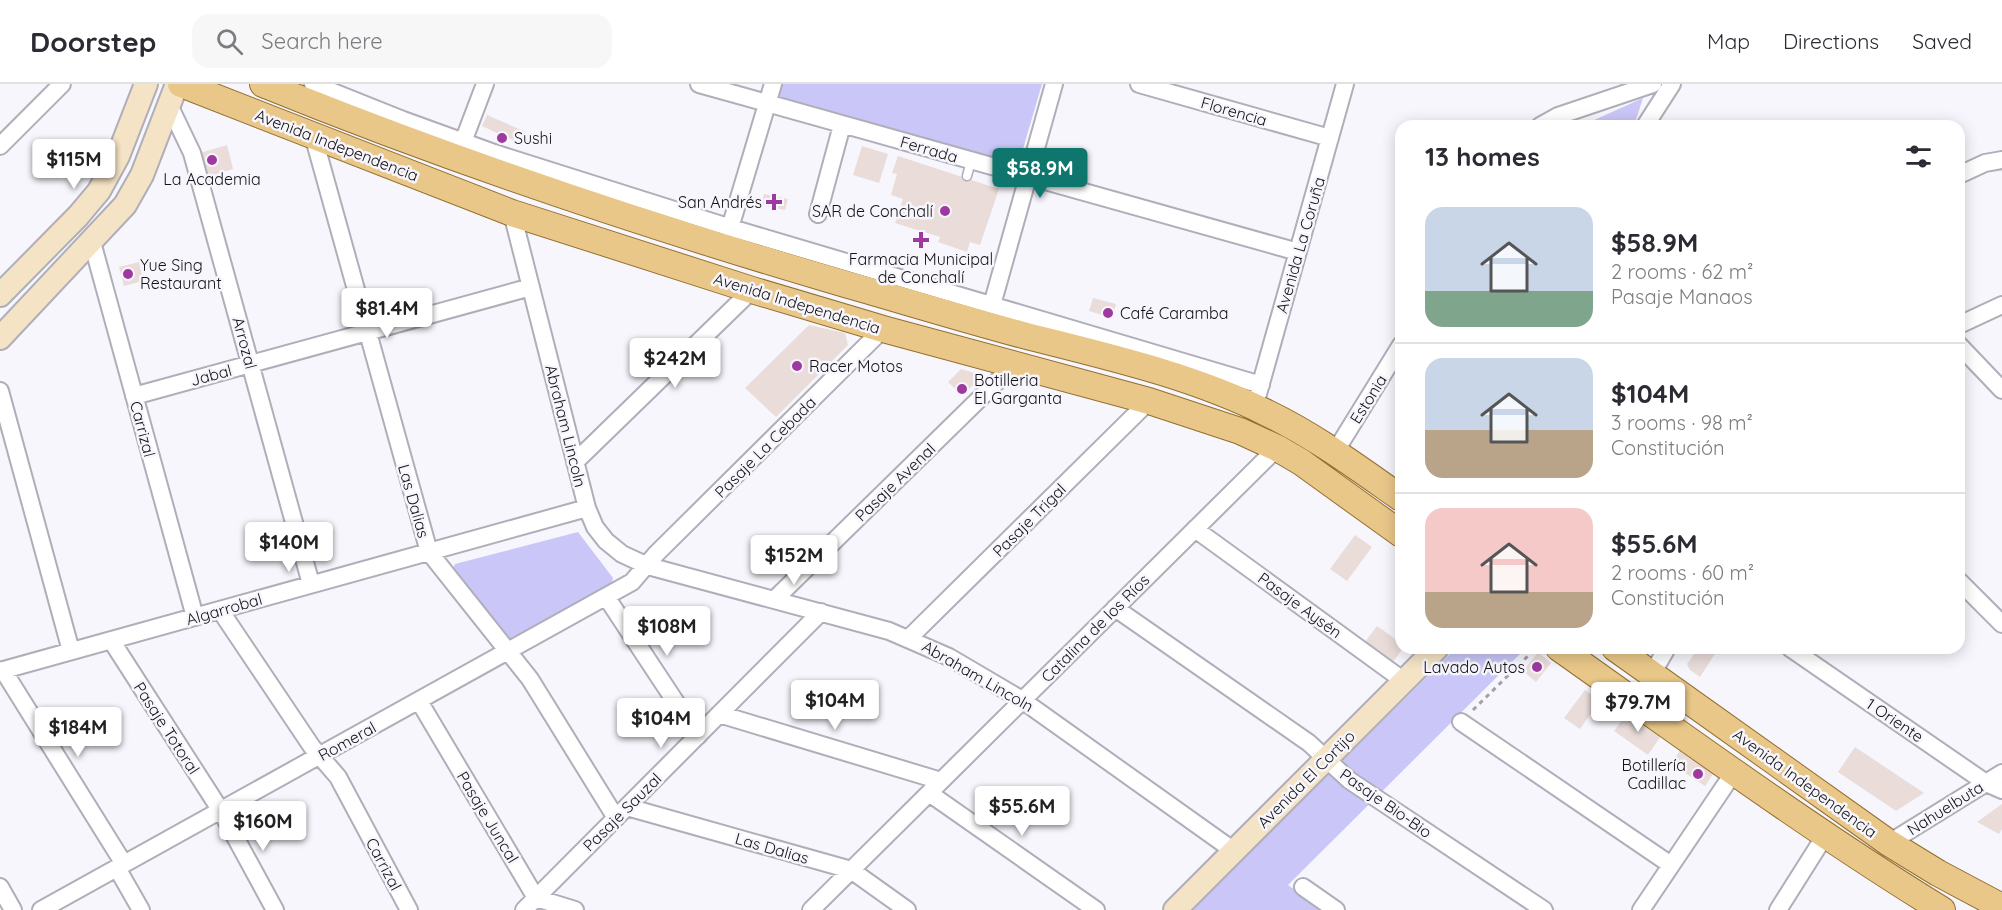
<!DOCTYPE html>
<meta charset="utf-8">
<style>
:root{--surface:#fff;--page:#f7f7f7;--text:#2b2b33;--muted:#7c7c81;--line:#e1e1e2;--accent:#0f766e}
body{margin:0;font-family:Quicksand,sans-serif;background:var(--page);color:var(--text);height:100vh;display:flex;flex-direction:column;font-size:22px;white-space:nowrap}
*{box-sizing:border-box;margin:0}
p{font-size:20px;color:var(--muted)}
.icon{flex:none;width:33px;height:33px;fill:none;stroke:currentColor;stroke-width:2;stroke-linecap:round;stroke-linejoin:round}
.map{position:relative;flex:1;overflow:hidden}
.drawer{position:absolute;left:1395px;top:36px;width:570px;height:534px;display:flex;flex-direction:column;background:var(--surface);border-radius:18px;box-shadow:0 3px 15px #0003}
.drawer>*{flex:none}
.price{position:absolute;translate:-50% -51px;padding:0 14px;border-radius:6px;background:#fff;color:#222;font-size:20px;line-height:39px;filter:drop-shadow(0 2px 3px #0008)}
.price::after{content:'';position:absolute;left:50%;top:36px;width:18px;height:14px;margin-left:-9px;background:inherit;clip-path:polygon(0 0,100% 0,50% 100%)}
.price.active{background:var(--accent);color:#fff}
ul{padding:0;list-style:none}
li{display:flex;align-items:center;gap:18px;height:150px;padding:0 30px}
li+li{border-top:2px solid var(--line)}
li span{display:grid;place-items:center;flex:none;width:168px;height:120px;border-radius:18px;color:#555}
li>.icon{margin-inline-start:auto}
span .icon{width:72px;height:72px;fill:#fffc;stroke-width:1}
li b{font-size:26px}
h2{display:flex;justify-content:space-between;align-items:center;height:72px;padding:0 30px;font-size:26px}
header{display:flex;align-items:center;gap:36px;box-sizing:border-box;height:84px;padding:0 30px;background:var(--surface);border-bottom:2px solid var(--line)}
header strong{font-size:28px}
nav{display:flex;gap:33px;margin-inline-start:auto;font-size:21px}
.search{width:420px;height:54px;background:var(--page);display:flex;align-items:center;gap:15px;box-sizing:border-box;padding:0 21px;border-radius:18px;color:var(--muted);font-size:22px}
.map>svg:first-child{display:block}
</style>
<header>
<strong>Doorstep</strong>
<div class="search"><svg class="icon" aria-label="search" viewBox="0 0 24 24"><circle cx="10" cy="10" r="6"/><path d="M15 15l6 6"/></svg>Search here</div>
<nav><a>Map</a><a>Directions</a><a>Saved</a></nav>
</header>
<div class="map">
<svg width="2002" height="826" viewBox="0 0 2002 826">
<rect width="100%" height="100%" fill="#f7f6fd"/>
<!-- green -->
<path fill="#cac6f7" d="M782,0H1042L1018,82L778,14Z
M1643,14L1634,42H1581Z
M578,448L613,494L611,503L507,560L453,485L455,480Z
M1456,564H1526L1288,801L1323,826H1191Z"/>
<!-- building -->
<path fill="#e9dcd9" d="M487,31L526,48L521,60L482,42Z
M227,61L233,85L207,93L200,69Z
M862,62L888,70L879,99L853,91Z
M898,72L999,105L980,161L970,158L967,168L938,158L940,153L895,139L903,115L891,111L897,90L892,89Z
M764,110L788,115L785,126L761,121Z
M139,178L143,197L124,202L119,183Z
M1093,214L1116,220L1112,234L1089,227Z
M809,241L845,249L848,261L776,333L745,304Z
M961,285L982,291L963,312L948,298Z
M1355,451L1372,463L1347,497L1330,485Z
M1377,542L1401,559V564H1403L1393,578L1365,558Z
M1698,564L1718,565L1700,593L1690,586L1687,580Z
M1538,568L1551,579L1536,598L1523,587Z
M1585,606L1600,617L1580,645L1564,634Z
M1628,628L1661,652L1648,671L1614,647Z
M1855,663L1924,709L1896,727L1838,688Z
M1681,665L1715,687L1705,702L1671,680Z
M2002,720V745L1999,750L1977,738Z"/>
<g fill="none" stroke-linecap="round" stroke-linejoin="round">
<defs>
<path id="lane" d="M967,92L971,77"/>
<path id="street" d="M313,0L403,36L494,69L731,144L1261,301
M699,0L1298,168
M1139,0L1330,54
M169,21L192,69L311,500
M1540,42L1558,32L1653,0
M1645,42L1672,0
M313,51L429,468L530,595L616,734
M463,58L485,0
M0,62L62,0
M1959,91L1985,79L2002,76
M512,129L587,424L595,443L606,457L622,470L648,482L889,547L949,573L1022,616L1234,767
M818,130L842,41
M727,154L773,0
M92,158L195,533
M992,221L1054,0
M1959,241L2002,221
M1959,261L2002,306
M0,307L71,567
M1258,310L1345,0
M134,312L531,203
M1335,368L1401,261
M575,378L752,206
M1195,445L1404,597
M1959,497L2002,540
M607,514L698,652
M775,515L1014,281
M1115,524L1309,659L1349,696L1544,826
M220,526L312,663L338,693L409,826
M909,554L1149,317
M111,556L221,727L275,826
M1790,564L1986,699L2002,706
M3,586L124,780
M0,587L587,424
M1652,590L1667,564
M419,617L536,814L575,826
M719,630L941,697
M1461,638L1671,781
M929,709L1096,826
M627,723L851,786L907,826
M1889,759L2002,689
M117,784L141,826
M0,803L13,826
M1303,803L1336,826
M41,826L632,498L656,470L883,245
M524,826L821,528
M811,826L1277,364
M1641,826L1734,688
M1778,826L1826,750"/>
<path id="secondary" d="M0,211L78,132L99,107L118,72L146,0
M0,254L125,121L142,91L177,0
M1175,826L1437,564"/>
<path id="primary" d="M181,0L512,129L752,206L883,245L1149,317L1240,347L1277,364L1301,378L1401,450
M263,0C450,76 641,140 835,197C898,215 960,234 1023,251C1105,272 1191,291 1267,329C1315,352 1358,384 1401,414
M1559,564C1685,653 1810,745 1942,826
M1615,564L1889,759L1938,789L2002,823"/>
</defs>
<!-- lane casing -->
<use href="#lane" stroke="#afaeb9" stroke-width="11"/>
<!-- street casing -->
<use href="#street" stroke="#afaeb9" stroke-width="20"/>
<!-- secondary casing -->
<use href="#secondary" stroke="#afaeb9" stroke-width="26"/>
<!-- primary casing -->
<use href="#primary" stroke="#946f2e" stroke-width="28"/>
<!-- path -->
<path stroke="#a2a1a7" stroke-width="3" stroke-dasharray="4.5 4.5" stroke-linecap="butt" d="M1473,626L1536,564"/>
<!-- lane -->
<use href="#lane" stroke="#fff" stroke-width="8"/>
<!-- street -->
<use href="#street" stroke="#fff" stroke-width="16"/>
<!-- secondary -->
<use href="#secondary" stroke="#f4e3c4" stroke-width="22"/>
<!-- primary -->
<use href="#primary" stroke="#e9c789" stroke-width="26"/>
</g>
<!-- markers -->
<g fill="#9d399f" stroke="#f7f6fd" stroke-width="2">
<circle cx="502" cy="54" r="6"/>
<circle cx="212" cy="76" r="6"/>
<path d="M771 109h6v6h6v6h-6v6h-6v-6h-6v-6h6z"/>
<circle cx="945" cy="127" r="6"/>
<path d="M918 147h6v6h6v6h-6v6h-6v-6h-6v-6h6z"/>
<circle cx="128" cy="190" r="6"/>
<circle cx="1108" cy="229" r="6"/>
<circle cx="797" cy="282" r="6"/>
<circle cx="962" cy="305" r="6"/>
<circle cx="1537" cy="583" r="6"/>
<circle cx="1698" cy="690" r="6"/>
</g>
<g text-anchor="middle" stroke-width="5" stroke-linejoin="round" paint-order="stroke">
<!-- street labels -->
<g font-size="16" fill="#131316" stroke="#f7f6fd">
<text transform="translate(1234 27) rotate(16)" y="6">Florencia</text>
<text transform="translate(337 61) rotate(21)" y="6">Avenida Independencia</text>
<text transform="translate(929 65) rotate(16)" y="6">Ferrada</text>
<text transform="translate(1300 161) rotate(-74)" y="6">Avenida La Coruña</text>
<text transform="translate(797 219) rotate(17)" y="6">Avenida Independencia</text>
<text transform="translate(245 259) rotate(75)" y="6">Arrozal</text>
<text transform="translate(211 291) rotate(-15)" y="6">Jabal</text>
<text transform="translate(1368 315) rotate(-58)" y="6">Estonia</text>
<text transform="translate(566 342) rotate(76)" y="6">Abraham Lincoln</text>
<text transform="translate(143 345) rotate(75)" y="6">Carrizal</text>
<text transform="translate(765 363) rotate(-45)" y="6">Pasaje La Cebada</text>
<text transform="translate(895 398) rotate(-44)" y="6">Pasaje Avenal</text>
<text transform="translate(414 417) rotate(74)" y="6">Las Dalias</text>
<text transform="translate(1029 436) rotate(-45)" y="6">Pasaje Trigal</text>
<text transform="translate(1300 521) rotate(36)" y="6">Pasaje Aysén</text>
<text transform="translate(224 525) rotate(-16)" y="6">Algarrobal</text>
<text transform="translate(1095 544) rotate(-45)" y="6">Catalina de los Ríos</text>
<text transform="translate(978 592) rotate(30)" y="6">Abraham Lincoln</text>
<text transform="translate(1895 636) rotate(34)" y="6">1 Oriente</text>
<text transform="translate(167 644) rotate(57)" y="6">Pasaje Totoral</text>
<text transform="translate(347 657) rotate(-29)" y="6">Romeral</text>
<text transform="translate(1306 695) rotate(-45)" y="6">Avenida El Cortijo</text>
<text transform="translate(1805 699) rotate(36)" y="6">Avenida Independencia</text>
<text transform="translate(1386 719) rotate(35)" y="6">Pasaje Bio-Bio</text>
<text transform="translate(1945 724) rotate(-32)" y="6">Nahuelbuta</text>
<text transform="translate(622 728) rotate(-45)" y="6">Pasaje Sauzal</text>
<text transform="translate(488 733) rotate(59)" y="6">Pasaje Juncal</text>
<text transform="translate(772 764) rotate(16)" y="6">Las Dalias</text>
<text transform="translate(384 780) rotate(62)" y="6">Carrizal</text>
</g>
<!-- poi labels -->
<g font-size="16" fill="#131316" stroke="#f7f6fd" text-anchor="start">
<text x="514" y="60">Sushi</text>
<text x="212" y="101" text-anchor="middle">La Academia</text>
<text x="762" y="124" text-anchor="end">San Andrés</text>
<text x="933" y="133" text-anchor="end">SAR de Conchalí</text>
<text x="921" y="181" text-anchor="middle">Farmacia Municipal<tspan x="921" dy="18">de Conchalí</tspan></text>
<text x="140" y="187">Yue Sing<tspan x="140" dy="18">Restaurant</tspan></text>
<text x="1120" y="235">Café Caramba</text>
<text x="809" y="288">Racer Motos</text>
<text x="974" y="302">Botilleria<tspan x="974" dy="18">El Garganta</tspan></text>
<text x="1525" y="589" text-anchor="end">Lavado Autos</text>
<text x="1686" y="687" text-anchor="end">Botillería<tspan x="1686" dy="18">Cadillac</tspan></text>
</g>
</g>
</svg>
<b class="price" style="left:74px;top:106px">$115M</b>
<b class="price active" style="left:1040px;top:115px">$58.9M</b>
<b class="price" style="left:387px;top:255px">$81.4M</b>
<b class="price" style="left:675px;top:305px">$242M</b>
<b class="price" style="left:289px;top:489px">$140M</b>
<b class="price" style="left:794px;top:502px">$152M</b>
<b class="price" style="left:667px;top:573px">$108M</b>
<b class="price" style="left:835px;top:647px">$104M</b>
<b class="price" style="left:1638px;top:649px">$79.7M</b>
<b class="price" style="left:661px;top:665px">$104M</b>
<b class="price" style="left:78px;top:674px">$184M</b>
<b class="price" style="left:1022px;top:753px">$55.6M</b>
<b class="price" style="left:263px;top:768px">$160M</b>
<section class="drawer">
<h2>13 homes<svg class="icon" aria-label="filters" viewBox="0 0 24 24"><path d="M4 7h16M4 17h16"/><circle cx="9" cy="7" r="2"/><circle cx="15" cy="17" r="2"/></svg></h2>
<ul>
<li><span style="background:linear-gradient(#c9d6e8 70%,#7fa58c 0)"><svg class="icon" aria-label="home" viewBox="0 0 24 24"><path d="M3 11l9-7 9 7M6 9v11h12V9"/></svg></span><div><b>$58.9M</b><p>2 rooms · 62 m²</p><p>Pasaje Manaos</p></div></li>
<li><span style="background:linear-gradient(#c9d6e8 60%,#b9a48a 0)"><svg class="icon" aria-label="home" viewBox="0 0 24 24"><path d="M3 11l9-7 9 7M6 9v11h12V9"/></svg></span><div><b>$104M</b><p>3 rooms · 98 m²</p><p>Constitución</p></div></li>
<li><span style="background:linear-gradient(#f6c9c9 70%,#b9a48a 0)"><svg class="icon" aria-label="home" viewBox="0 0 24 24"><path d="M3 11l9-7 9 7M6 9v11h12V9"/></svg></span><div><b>$55.6M</b><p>2 rooms · 60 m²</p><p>Constitución</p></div></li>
</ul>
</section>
</div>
